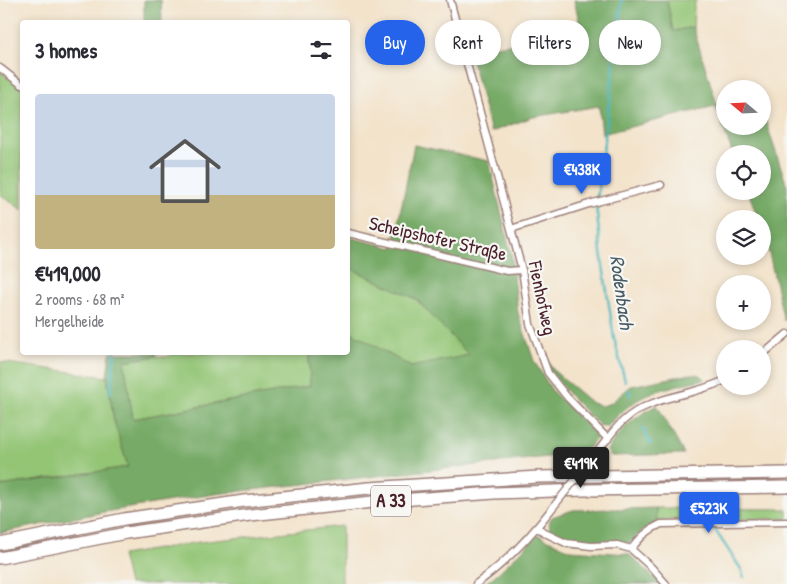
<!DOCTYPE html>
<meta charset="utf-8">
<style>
:root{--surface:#fff;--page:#f7f7f7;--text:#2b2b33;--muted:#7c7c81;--line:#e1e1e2;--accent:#2563eb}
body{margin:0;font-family:"Patrick Hand",sans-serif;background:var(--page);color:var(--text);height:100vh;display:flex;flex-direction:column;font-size:19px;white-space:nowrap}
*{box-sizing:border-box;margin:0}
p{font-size:16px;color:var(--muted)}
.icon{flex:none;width:28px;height:28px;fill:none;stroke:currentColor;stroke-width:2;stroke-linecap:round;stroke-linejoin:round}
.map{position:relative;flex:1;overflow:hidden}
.details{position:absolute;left:20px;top:20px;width:330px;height:335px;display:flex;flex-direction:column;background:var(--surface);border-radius:5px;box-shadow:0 2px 8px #0003}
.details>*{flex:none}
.hud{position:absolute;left:365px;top:20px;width:346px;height:45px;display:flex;gap:10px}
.needle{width:32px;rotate:289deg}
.tools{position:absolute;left:716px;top:80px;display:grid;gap:10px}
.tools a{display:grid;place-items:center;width:55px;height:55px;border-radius:50%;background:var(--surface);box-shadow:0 2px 8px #0003;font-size:25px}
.price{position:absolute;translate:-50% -42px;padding:0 11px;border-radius:5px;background:var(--accent);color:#fff;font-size:16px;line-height:32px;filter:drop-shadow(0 1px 2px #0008)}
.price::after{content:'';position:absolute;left:50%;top:30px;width:15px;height:11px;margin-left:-8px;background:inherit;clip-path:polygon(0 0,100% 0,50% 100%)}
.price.on{background:#222;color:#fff}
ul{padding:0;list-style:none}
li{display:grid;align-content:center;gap:10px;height:265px;padding:0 15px}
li+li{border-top:1px solid var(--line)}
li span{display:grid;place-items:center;height:155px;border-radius:5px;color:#555}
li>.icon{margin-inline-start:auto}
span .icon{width:90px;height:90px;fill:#fffc;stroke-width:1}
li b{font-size:21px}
h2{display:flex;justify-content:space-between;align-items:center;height:60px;padding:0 15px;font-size:21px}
.pill{padding:0 18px;border-radius:22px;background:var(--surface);box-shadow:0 2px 8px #0003;font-size:18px;line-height:45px}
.pill.on{background:var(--accent);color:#fff}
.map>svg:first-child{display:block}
</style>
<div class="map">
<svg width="787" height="584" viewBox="0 0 787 584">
<rect width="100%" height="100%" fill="#f6f6f2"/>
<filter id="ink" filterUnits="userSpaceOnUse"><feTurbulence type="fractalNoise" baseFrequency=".02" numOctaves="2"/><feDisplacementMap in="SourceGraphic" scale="10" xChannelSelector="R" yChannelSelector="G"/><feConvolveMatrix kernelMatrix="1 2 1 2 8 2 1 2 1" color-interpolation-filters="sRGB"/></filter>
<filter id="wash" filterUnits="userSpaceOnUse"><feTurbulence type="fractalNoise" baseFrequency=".0096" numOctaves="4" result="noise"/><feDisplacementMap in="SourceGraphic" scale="20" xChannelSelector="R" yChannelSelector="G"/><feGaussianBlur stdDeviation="1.12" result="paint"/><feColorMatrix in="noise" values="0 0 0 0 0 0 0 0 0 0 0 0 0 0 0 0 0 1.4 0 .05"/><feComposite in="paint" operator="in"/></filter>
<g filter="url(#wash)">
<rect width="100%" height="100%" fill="#f3e3cb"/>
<!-- green -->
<path fill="#93c575" stroke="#6e7250" d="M667,0H696L694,7L693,27L673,31Z
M0,71L22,89V210L0,194Z
M348,267L416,299L470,355L411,367L348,330Z
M178,353H309L310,386L133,419L124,361L156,356L166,357Z
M0,362L107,377L114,421L128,467L0,486Z
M656,508L787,509V519L665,520L657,522Z
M342,526V584H129L122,555L199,542Z"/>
<!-- forest -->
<path fill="#76aa66" stroke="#606448" d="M144,0H161L162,22H144Z
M574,0H667L673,31L693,27L717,105L725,104V126H762L763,113L787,186V317L784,321L765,235L763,229L762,219H758L748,191H762V154H733L715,106L602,134L599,106L533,117L491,132L469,50L582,33Z
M414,145L489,161L512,258L518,313L534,361L553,392L594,432L596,439L586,450L575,454L215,494L104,512L0,533V486L128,467L114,421L107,377L110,353H157L156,356L124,361L133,419L310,386L309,353L348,352V330L411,367L469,355L416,299L348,267V237L393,248Z
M541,349L554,371L592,403L602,406L611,403L631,386L691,374C697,374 701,375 705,379C663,389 638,391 608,426H600L570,396L551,372Z
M657,405L684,454L611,456L607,450C622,428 633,418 657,405Z
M656,508L657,522L642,531L632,541L628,543L610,541L575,542L561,538L550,531L549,522L552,517L573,510Z
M538,535L570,550L629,554L661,584H484L498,573Z"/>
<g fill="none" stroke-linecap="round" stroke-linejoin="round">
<!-- stream -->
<path stroke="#45b5bc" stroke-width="2.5" d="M597,199L622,0
M596,205L601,252L614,338L625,381
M629,390L630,395
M110,393L115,352
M642,428L651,444
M713,527L741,569L744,577"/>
</g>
</g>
<g filter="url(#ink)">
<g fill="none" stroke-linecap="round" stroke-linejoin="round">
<defs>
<path id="minor" d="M450,0L522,270L530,324L548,373L567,397L608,439
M0,68L22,85
M511,229L589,204L661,185
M348,233L507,271L522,270
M762,355L787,334
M595,455C603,445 613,430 622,422C650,395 692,397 725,380
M537,527L545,533L566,543L591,546L617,545L631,549L651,567L666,584
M631,549C640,538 647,530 661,524L787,522
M476,584C504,564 529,538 550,511"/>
<path id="motorway" d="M0,544L124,519L244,501L369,488L538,477L787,473
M0,558L126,533L250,515L373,502L494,493L584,490L787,487"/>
</defs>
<!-- minor casing -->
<use href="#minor" stroke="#9e817b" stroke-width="9"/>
<!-- motorway casing -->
<use href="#motorway" stroke="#9e817b" stroke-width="14"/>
<!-- minor -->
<use href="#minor" stroke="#fff" stroke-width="6"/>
<!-- motorway -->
<use href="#motorway" stroke="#fff" stroke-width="11"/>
<defs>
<path id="minor-bridge" d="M550,511L595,455"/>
</defs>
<!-- minor-bridge casing -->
<use href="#minor-bridge" stroke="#9e817b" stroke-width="9" stroke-linecap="butt"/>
<!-- minor-bridge -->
<use href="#minor-bridge" stroke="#fff" stroke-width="6"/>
</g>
</g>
<g text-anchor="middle" stroke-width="4.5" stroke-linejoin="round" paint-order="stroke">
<!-- shield labels -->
<rect fill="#f6f6f2" stroke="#7e6067" stroke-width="1" x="371" y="485.5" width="40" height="31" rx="4"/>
<g font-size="18" font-weight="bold" fill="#4a1f2b">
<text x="391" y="507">A 33</text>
</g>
<!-- street labels -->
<g font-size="19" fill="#4a1f2b" stroke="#f6f6f2">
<text transform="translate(438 238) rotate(13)" y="7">Scheipshofer Straße</text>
<text transform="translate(543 298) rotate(78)" y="7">Fienhofweg</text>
</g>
<!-- water labels -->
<g font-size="20" font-style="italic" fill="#485b65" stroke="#f6f6f2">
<text transform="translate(622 292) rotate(82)" y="7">Rodenbach</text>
</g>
</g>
</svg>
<div class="tools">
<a><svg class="needle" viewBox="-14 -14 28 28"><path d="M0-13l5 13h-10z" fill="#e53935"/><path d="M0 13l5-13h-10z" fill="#7c7c81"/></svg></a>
<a><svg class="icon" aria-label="locate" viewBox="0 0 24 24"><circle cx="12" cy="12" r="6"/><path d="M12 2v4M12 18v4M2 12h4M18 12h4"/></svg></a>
<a><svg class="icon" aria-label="layers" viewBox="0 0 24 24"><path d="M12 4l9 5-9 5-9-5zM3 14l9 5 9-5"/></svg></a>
<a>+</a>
<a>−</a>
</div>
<b class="price" style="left:582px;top:195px">€438K</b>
<b class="price on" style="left:581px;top:489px">€419K</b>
<b class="price" style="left:709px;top:534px">€523K</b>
<div class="hud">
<a class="pill on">Buy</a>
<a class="pill">Rent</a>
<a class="pill">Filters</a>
<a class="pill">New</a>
</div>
<section class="details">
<h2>3 homes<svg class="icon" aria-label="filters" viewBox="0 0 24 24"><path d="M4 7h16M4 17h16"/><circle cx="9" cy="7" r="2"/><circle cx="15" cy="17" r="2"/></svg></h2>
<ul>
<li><span style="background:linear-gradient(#c9d6e8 65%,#c2b280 0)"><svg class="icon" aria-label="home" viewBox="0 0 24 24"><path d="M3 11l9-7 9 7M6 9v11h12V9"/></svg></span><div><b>€419,000</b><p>2 rooms · 68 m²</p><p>Mergelheide</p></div></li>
</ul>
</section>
</div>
